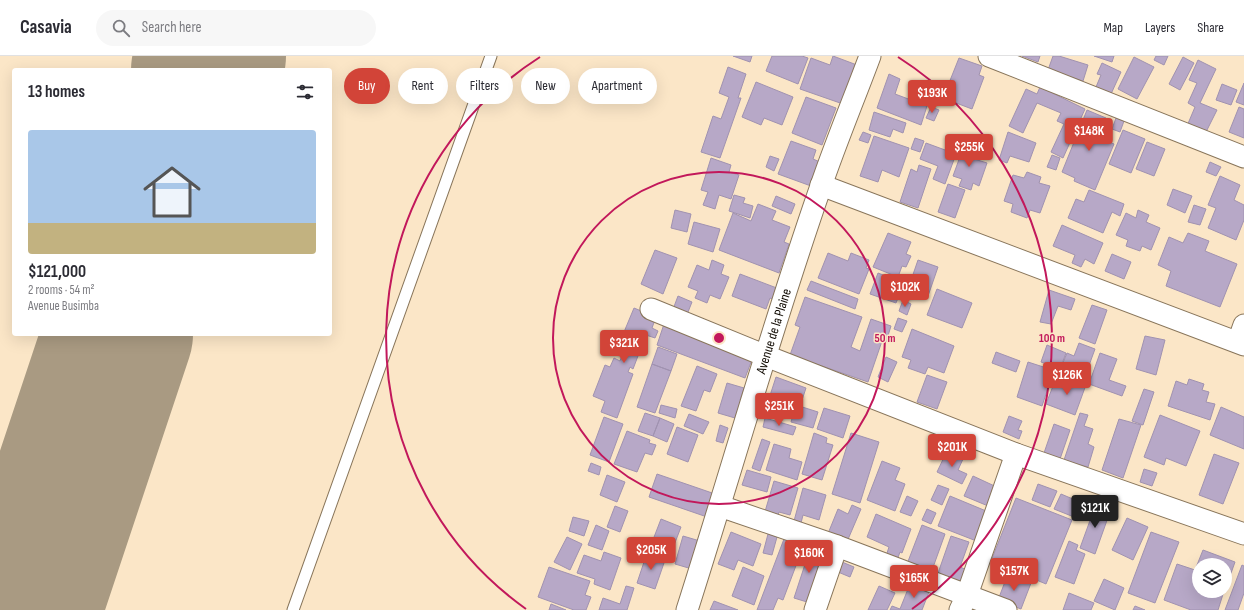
<!DOCTYPE html>
<meta charset="utf-8">
<style>
:root{--surface:#fff;--page:#f7f7f7;--text:#2b2b33;--muted:#7c7c81;--line:#e1e1e2;--accent:#d24438}
body{margin:0;font-family:"Sofia Sans Condensed",sans-serif;background:var(--page);color:var(--text);height:100vh;display:flex;flex-direction:column;font-size:15px;white-space:nowrap}
*{box-sizing:border-box;margin:0}
p{font-size:13px;color:var(--muted)}
.icon{flex:none;width:22px;height:22px;fill:none;stroke:currentColor;stroke-width:2;stroke-linecap:round;stroke-linejoin:round}
.map{position:relative;flex:1;overflow:hidden}
.side{position:absolute;left:12px;top:12px;width:320px;height:268px;display:flex;flex-direction:column;background:var(--surface);border-radius:4px;box-shadow:0 4px 16px #0002}
.side>*{flex:none}
.guide{position:absolute;left:344px;top:12px;width:380px;height:36px;display:flex;gap:8px}
.tools{position:absolute;left:1192px;top:502px;display:grid;gap:8px}
.tools a{display:grid;place-items:center;width:40px;height:40px;border-radius:50%;background:var(--surface);box-shadow:0 4px 16px #0002;font-size:20px}
.price{position:absolute;translate:-50% -34px;padding:0 9px;border-radius:4px;background:var(--accent);color:#fff;font-size:13px;line-height:26px;filter:drop-shadow(0 1px 2px #0008)}
.price::after{content:'';position:absolute;left:50%;top:24px;width:12px;height:9px;margin-left:-6px;background:inherit;clip-path:polygon(0 0,100% 0,50% 100%)}
.price.active{background:#222;color:#fff}
ul{padding:0;list-style:none}
li{display:grid;align-content:center;gap:8px;height:212px;padding:0 16px}
li span{display:grid;place-items:center;height:124px;border-radius:4px;color:#555}
li>.icon{margin-inline-start:auto}
span .icon{width:72px;height:72px;fill:#fffc;stroke-width:1}
li b{font-size:17px}
h2{display:flex;justify-content:space-between;align-items:center;height:48px;padding:0 16px;font-size:17px}
.pill{padding:0 14px;border-radius:18px;background:var(--surface);box-shadow:0 4px 16px #0002;font-size:14px;line-height:36px}
.pill.active{background:var(--accent);color:#fff}
header{display:flex;align-items:center;gap:24px;box-sizing:border-box;height:56px;padding:0 20px;background:var(--surface);border-bottom:1px solid var(--line)}
header strong{font-size:19px}
nav{display:flex;gap:22px;margin-inline-start:auto;font-size:14px}
.search{width:280px;height:36px;background:var(--page);display:flex;align-items:center;gap:10px;box-sizing:border-box;padding:0 14px;border-radius:22px;color:var(--muted);font-size:15px}
.map>svg:first-child{display:block}
</style>
<header>
<strong>Casavia</strong>
<div class="search"><svg class="icon" aria-label="search" viewBox="0 0 24 24"><circle cx="10" cy="10" r="6"/><path d="M15 15l6 6"/></svg>Search here</div>
<nav><a>Map</a><a>Layers</a><a>Share</a></nav>
</header>
<div class="map">
<svg width="1244" height="554" viewBox="0 0 1244 554">
<rect width="100%" height="100%" fill="#fbe6c7"/>
<g fill="none" stroke-linecap="round" stroke-linejoin="round">
<!-- runway -->
<path stroke="#a99a82" stroke-width="150" d="M206,14L211,0
M26,554L118,278"/>
</g>
<!-- building -->
<path fill="#b7a8c7" stroke="#a092b0" d="M733,0H752L750,6Z
M772,0H802L808,2L798,28L766,15Z
M833,0L857,9L843,48L800,33L811,2L830,9Z
M1022,0H1040L1038,6Z
M1053,0H1059L1088,9L1083,25L1048,14Z
M1094,0H1114L1112,6Z
M1156,0H1168L1164,9L1154,4Z
M1134,1L1154,11L1137,43L1118,33Z
M1183,1L1194,7L1180,34L1169,28Z
M959,2L982,10L979,19L984,21L972,53L943,42Z
M1198,4L1216,13L1200,47L1217,54L1205,78L1187,70L1195,51L1188,47L1197,27L1189,24Z
M1102,7L1121,16L1111,38L1096,31L1101,19L1097,18Z
M728,11L746,18L738,42H741L720,102L701,96L713,60L721,63L729,41L719,37Z
M889,18L900,23L895,38L927,50L921,69L877,52Z
M756,26L793,41L782,69L764,62L761,69L742,61Z
M1244,27V49L1236,46Z
M1222,28L1237,34L1231,49L1216,44Z
M1040,31L1085,53L1063,102L1051,96L1064,68L1057,65L1061,57L1037,47L1023,77L1009,70L1026,33L1037,38Z
M806,41L836,52L822,89L792,77Z
M931,51L939,54L934,65L926,62Z
M1239,51L1244,53V82L1229,76Z
M1087,54L1106,62L1098,81L1114,88L1095,134L1074,125L1075,122L1062,116Z
M874,56L906,67L903,77L893,73L890,81L869,74Z
M1116,62L1124,65L1120,76L1112,73Z
M1123,74L1145,83L1131,117L1109,108Z
M863,76L871,79L868,87L859,84Z
M1008,76L1036,87L1029,106L1010,100L1007,107L999,104Z
M874,80L909,92L899,121L882,114L878,126L860,120Z
M915,82L924,85L920,96L911,93Z
M791,85L816,94L813,103L820,106L811,130L778,118Z
M1147,86L1165,93L1154,120L1136,113Z
M926,87L956,98L945,128L933,123L938,110L920,103Z
M965,87L975,90L971,102L987,107L979,130L973,127L971,134L959,130L962,123L953,120Z
M1052,99L1060,102L1056,114L1047,111Z
M770,100L779,103L774,115L766,111Z
M711,102L731,109L729,116L739,119L731,143L719,139L715,153L703,149L708,136L701,134Z
M1210,106L1221,111L1216,120L1206,116Z
M919,109L931,113L918,152L900,146L911,113L917,116Z
M1027,116L1041,121L1039,127L1050,130L1040,157L1030,154L1027,162L1011,156L1013,148L1004,145L1013,119L1024,122Z
M1220,120L1240,129L1234,144L1244,149V164L1236,184L1208,172L1216,152L1208,149Z
M948,128L965,134L955,162L938,156Z
M1173,133L1192,140L1185,157L1167,149Z
M1089,134L1124,148L1120,160L1112,156L1103,177L1068,162L1076,143L1084,146Z
M734,139L745,142L743,147L753,150L750,162L729,155Z
M776,140L795,148L791,158L772,150Z
M758,148L776,155L772,164L790,171L784,186L789,188L779,217L719,194L733,157L751,165Z
M1194,149L1206,153L1200,169L1188,166Z
M675,154L691,158L687,176L671,172Z
M1138,154L1149,159L1146,166L1160,172L1151,194L1142,190L1140,195L1126,190L1128,184L1116,179L1126,157L1136,162Z
M694,166L720,173L713,196L688,188Z
M1062,169L1103,187L1094,208L1085,203L1081,211L1072,207L1075,199L1053,190Z
M888,177L911,186L906,198L911,200L906,211L902,210L898,221L873,211Z
M1188,177L1209,185L1205,195L1237,208L1220,251L1166,230L1171,215L1158,209L1169,181L1183,187Z
M655,194L677,202L663,238L641,228Z
M828,197L848,205L851,197L869,204L866,212L869,213L859,238L818,222Z
M1112,198L1131,206L1124,223L1105,215Z
M712,204L724,209L721,218L729,221L720,243L710,239L707,247L695,242L698,235L688,231L697,209L709,214Z
M918,204L938,211L928,240L908,233Z
M878,217L904,227L896,247L870,238Z
M740,218L782,234L777,245L770,242L766,253L732,240Z
M811,225L858,243L855,253L807,234Z
M937,233L972,247L962,272L927,259Z
M1049,234L1075,243L1071,254L1058,250L1051,268L1040,266Z
M678,240L692,246L686,261L672,256Z
M805,241L862,261L851,291L860,295L871,263L891,270L886,286L882,285L868,326L790,299L800,271L795,269Z
M903,244L911,248L907,259L899,255Z
M1092,249L1107,254L1095,288L1079,282Z
M634,252L656,261L652,272L658,275L655,282L646,279L633,313L630,311L628,316L633,318L617,362L601,356L605,345L593,340L605,309L610,311L614,302L620,305L630,278L624,276Z
M898,262L907,265L902,276L894,273Z
M664,268L753,301L745,322L657,289Z
M912,273L954,290L944,317L928,311L925,318L908,312L911,304L902,301Z
M1145,280L1165,284L1156,319L1136,313Z
M1079,287L1095,293L1084,323L1060,314L1067,297L1074,300Z
M1047,289L1066,297L1060,313L1041,306Z
M658,291L677,298L671,315L652,308Z
M996,296L1020,305L1016,316L992,307Z
M1100,297L1117,303L1109,324L1126,330L1122,340L1089,328Z
M886,301L897,306L888,326L878,321Z
M1028,306L1065,318L1063,324L1052,320L1042,350L1017,341Z
M652,308L671,315L655,357L637,351Z
M697,310L717,318L710,336L704,334L696,355L681,350Z
M927,319L947,326L937,353L917,346Z
M776,321L806,332L802,344L793,341L786,362L765,355Z
M1074,321L1087,326L1075,359L1046,348L1055,325L1070,331Z
M1189,323L1204,328L1202,334L1209,336L1206,346L1215,348L1210,364L1168,350L1176,325L1187,329Z
M727,327L744,332L740,344L747,346L744,357L737,355L735,362L718,357Z
M1144,333L1154,336L1143,369L1132,365Z
M661,349L677,353L675,362L659,357Z
M796,349L818,356L813,372L791,366Z
M1221,351L1244,361V393L1210,379Z
M824,352L850,360L843,382L817,373Z
M645,357L660,362L653,380L638,375Z
M1080,357L1088,359L1084,370L1093,373L1088,388L1094,391L1088,411L1064,404Z
M689,358L709,366L703,378L684,370Z
M1160,359L1200,375L1186,410L1166,402L1164,409L1144,401Z
M1009,360L1022,365L1018,374L1022,375L1019,383L1003,376Z
M604,361L623,368L609,406L590,399Z
M660,362L674,368L667,386L653,380Z
M765,362L796,371L793,379L763,371Z
M1119,363L1141,369L1123,422L1102,414Z
M1054,368L1070,374L1060,403L1044,397Z
M720,369L728,372L723,387L716,385Z
M677,371L698,379L688,406L667,398Z
M627,375L650,384L649,387L656,389L652,399L645,397L637,416L614,408Z
M814,377L827,382L826,387L833,389L822,424L802,418Z
M851,377L879,386L860,447L832,438Z
M762,383L770,386L760,415L752,412Z
M774,388L791,393L789,402L802,406L797,424L766,414Z
M947,395L963,403L958,414L967,418L962,428L937,416Z
M1214,398L1239,407L1223,448L1199,439Z
M882,405L900,412L895,424L905,428L895,455L867,444Z
M591,407L601,411L599,419L588,415Z
M1144,413L1157,417L1152,430L1140,426Z
M747,414L771,421L767,436L742,429Z
M657,418L718,439L710,462L649,441Z
M607,419L625,426L617,446L600,439Z
M973,420L1001,433L993,452L964,440Z
M774,425L798,432L790,459L779,456L777,462L764,459Z
M1038,428L1057,435L1050,451L1032,444Z
M938,429L949,433L942,449L931,444Z
M803,432L826,439L819,464L803,459L800,471L794,465Z
M1061,438L1080,446L1074,461L1054,453Z
M907,440L918,445L911,460L900,456Z
M950,440L991,457L979,486L938,470Z
M1016,442L1072,464L1046,528L991,505Z
M1096,448L1111,453L1095,498L1080,492Z
M852,449L861,453L846,488L827,480L838,453L848,458Z
M615,450L628,455L620,476L607,471Z
M927,453L936,457L931,468L922,464Z
M876,458L911,473L902,497L900,496L897,504L886,500L889,491L867,481Z
M573,461L589,465L584,480L569,475Z
M1127,462L1148,471L1133,504L1112,494Z
M661,463L681,471L671,497L651,489Z
M596,469L609,475L602,494L588,489Z
M922,469L945,478L931,517L907,508Z
M731,476L761,488L753,510L738,504L734,514L718,508Z
M1151,476L1179,486L1155,547L1128,537Z
M768,478L777,481L772,499L763,497Z
M683,480L700,485L692,513L675,508Z
M951,480L969,486L960,511L967,514L962,529L937,520Z
M567,481L582,488L570,514L554,506Z
M784,483L803,491L783,544L778,542L773,554H757Z
M1069,485L1078,489L1076,494L1085,498L1074,528L1055,521Z
M811,490L824,494L807,546L794,542Z
M1203,494L1235,506L1225,534V509H1199V535H1224L1218,554H1191L1164,544L1177,508L1195,514Z
M604,496L621,502L610,534L594,528L595,523L577,517L584,499L601,505Z
M647,497L665,504L655,533L637,527Z
M842,506L854,511L850,521L838,516Z
M1242,509L1244,510V537L1238,554H1225Z
M549,511L590,525L585,539L591,541L586,554H574L538,541Z
M743,511L764,520L754,549L732,540Z
M1008,518L1031,527L1021,553L998,544Z
M1104,523L1124,532L1115,554L1094,545Z
M910,528L929,536L922,554H890L892,550L900,553Z
M626,530L634,532L627,554H599L603,542L620,548Z
M879,530L895,537L887,554H868Z
M1069,537L1094,547L1091,554H1063Z
M714,545L738,554H710Z
M551,548L566,554H549Z
M1135,550L1145,554H1133Z"/>
<g fill="none" stroke-linecap="round" stroke-linejoin="round">
<defs>
<path id="service" d="M293,554L491,0"/>
<g id="minor">
<path d="M989,0L1244,101"/>
<path d="M821,129L1244,289"/>
<path d="M651,253L766,300L1016,398L1244,478"/>
<path d="M1238,286L1244,269"/>
<path d="M720,450L837,490L1006,554"/>
<path id="s1" d="M687,554C732,413 772,270 821,130C836,86 854,43 870,0"/>
<path d="M815,554L837,490"/>
<path d="M960,554L967,539L1016,398"/>
</g>
</defs>
<!-- service casing -->
<use href="#service" stroke="#88755a" stroke-width="13"/>
<!-- minor casing -->
<use href="#minor" stroke="#88755a" stroke-width="23"/>
<!-- service -->
<use href="#service" stroke="#fff" stroke-width="11"/>
<!-- minor -->
<use href="#minor" stroke="#fff" stroke-width="21"/>
</g>
<!-- distance rings -->
<g fill="none" stroke="#c2185b" stroke-width="2">
<circle cx="719" cy="282" r="166"/>
<path d="M526 553A333 333 0 0 1 540 1M898 1A333 333 0 0 1 912 553"/>
</g>
<g text-anchor="middle" stroke-width="3" stroke-linejoin="round" paint-order="stroke">
<!-- street labels -->
<g font-size="14" fill="#110b03" stroke="#fbe6c7">
<text dy="5" stroke="none"><textPath href="#s1" startOffset="292">Avenue de la Plaine</textPath></text>
</g>
</g>
<circle cx="719" cy="282" r="6" fill="#c2185b" stroke="#fbe6c7" stroke-width="2"/>
<g font-size="12" text-anchor="middle" font-weight="bold" fill="#c2185b" stroke="#fbe6c7" stroke-width="3" stroke-linejoin="round" paint-order="stroke">
<text x="885" y="286">50 m</text>
<text x="1052" y="286">100 m</text>
</g>
</svg>
<div class="tools">
<a><svg class="icon" aria-label="layers" viewBox="0 0 24 24"><path d="M12 4l9 5-9 5-9-5zM3 14l9 5 9-5"/></svg></a>
</div>
<b class="price" style="left:932px;top:58px">$193K</b>
<b class="price" style="left:1089px;top:96px">$148K</b>
<b class="price" style="left:969px;top:112px">$255K</b>
<b class="price" style="left:905px;top:252px">$102K</b>
<b class="price" style="left:624px;top:308px">$321K</b>
<b class="price" style="left:1067px;top:340px">$126K</b>
<b class="price" style="left:779px;top:371px">$251K</b>
<b class="price" style="left:952px;top:412px">$201K</b>
<b class="price active" style="left:1095px;top:473px">$121K</b>
<b class="price" style="left:651px;top:515px">$205K</b>
<b class="price" style="left:809px;top:518px">$160K</b>
<b class="price" style="left:1014px;top:536px">$157K</b>
<b class="price" style="left:914px;top:543px">$165K</b>
<div class="guide">
<a class="pill active">Buy</a>
<a class="pill">Rent</a>
<a class="pill">Filters</a>
<a class="pill">New</a>
<a class="pill">Apartment</a>
</div>
<section class="side">
<h2>13 homes<svg class="icon" aria-label="filters" viewBox="0 0 24 24"><path d="M4 7h16M4 17h16"/><circle cx="9" cy="7" r="2"/><circle cx="15" cy="17" r="2"/></svg></h2>
<ul>
<li><span style="background:linear-gradient(#a9c7e8 75%,#c2b280 0)"><svg class="icon" aria-label="home" viewBox="0 0 24 24"><path d="M3 11l9-7 9 7M6 9v11h12V9"/></svg></span><div><b>$121,000</b><p>2 rooms · 54 m²</p><p>Avenue Busimba</p></div></li>
</ul>
</section>
</div>
